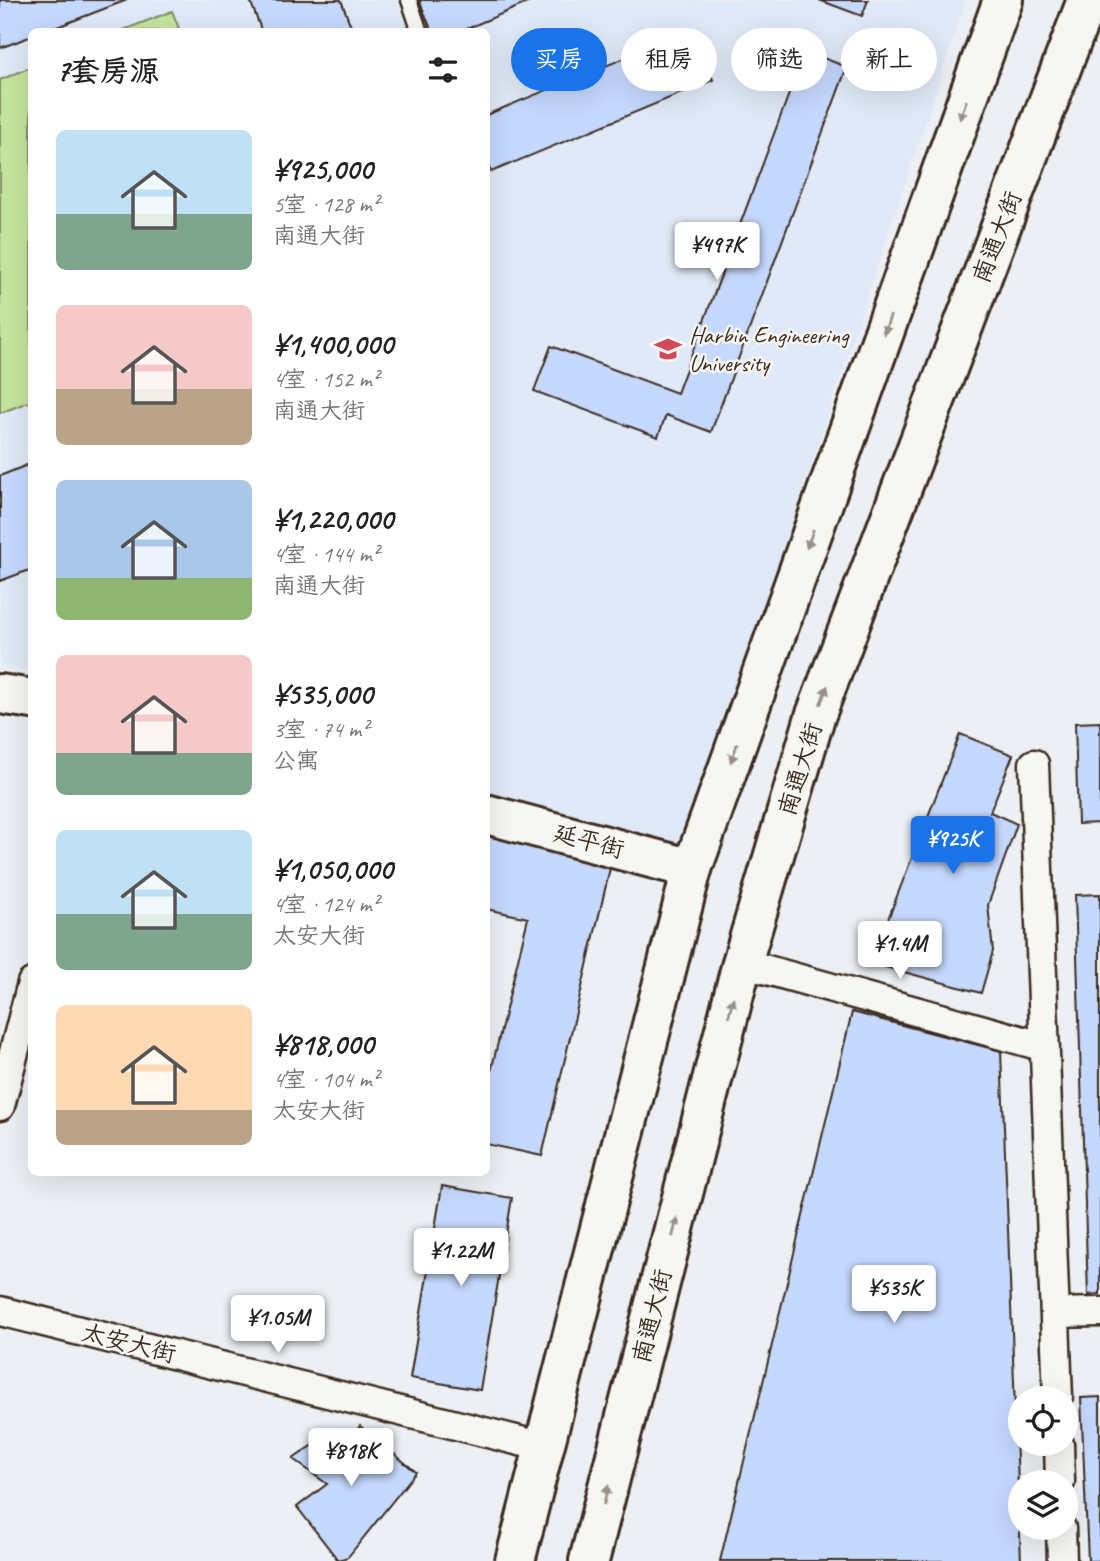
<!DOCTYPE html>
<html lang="zh">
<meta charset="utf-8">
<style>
:root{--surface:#fff;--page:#f6f6f6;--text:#222;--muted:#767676;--accent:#1a73e8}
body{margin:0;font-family:Caveat,"LXGW WenKai TC",sans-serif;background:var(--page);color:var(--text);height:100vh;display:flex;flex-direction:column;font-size:26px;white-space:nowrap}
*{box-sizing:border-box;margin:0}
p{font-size:23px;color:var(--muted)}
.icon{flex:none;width:38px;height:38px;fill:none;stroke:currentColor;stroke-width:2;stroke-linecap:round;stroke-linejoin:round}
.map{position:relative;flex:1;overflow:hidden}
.sheet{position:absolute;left:28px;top:28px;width:462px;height:1148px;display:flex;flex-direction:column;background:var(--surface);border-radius:10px;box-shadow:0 7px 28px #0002}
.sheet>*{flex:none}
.top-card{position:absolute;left:511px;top:28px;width:483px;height:63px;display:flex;gap:14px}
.buttons{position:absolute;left:1008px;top:1386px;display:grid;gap:14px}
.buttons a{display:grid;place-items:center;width:70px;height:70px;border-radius:50%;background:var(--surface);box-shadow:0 7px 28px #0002;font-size:35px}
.price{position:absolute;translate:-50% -60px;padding:0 16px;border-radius:7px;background:#fff;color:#222;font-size:23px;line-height:46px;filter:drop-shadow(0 2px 4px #0008)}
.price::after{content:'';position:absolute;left:50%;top:42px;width:21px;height:16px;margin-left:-10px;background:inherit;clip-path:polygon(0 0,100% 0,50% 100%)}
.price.selected{background:var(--accent);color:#fff}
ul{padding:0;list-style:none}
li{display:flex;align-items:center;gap:21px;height:175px;padding:0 28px}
li span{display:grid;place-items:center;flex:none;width:196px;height:140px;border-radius:10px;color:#555}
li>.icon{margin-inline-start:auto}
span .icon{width:84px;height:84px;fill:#fffc;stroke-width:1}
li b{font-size:30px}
h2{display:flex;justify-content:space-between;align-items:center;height:84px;padding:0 28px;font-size:30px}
.pill{padding:0 24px;border-radius:32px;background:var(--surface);box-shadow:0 7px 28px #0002;font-size:24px;line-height:63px}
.pill.selected{background:var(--accent);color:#fff}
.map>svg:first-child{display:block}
</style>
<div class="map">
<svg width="1100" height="1561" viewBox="0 0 1100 1561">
<rect width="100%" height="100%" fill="#ecf0f4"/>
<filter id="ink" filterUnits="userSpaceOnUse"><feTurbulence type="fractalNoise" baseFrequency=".0143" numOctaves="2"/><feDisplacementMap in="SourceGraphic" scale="14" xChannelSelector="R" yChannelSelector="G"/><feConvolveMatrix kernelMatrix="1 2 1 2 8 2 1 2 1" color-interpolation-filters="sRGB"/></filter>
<g filter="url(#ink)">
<!-- built -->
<path fill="#e0e9f7" d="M0,0H966L683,851L487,794L486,32H32L31,670L0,666Z"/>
<!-- green -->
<path fill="#c4e59e" stroke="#80885e" stroke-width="2" d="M172,11L180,31H121Z
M31,67V401L0,413V80Z"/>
<!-- building -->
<path fill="#c5d8fd" stroke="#3b2a1e" stroke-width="2" d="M0,0H127L44,32H32V36L0,48Z
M250,0H341L353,32H262Z
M419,0H534L459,32H432Z
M819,0H868L862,16Z
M693,30L713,80L491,172L486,162V115Z
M805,51L847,67L711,432L666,415L658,437L534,391L551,346L677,393Z
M32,463V569L0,581V476Z
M1100,722V823L1078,824L1075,723Z
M960,734L1013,755L990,812L1017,824L988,905L993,951L981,993L871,963Z
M486,831L612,860L542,1156L486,1144V1092L528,918L486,909Z
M1100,894V1294L1088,1295L1075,895Z
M852,1012L1001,1051L1021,1561H720Z
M442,1186L512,1198L480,1390L410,1378Z
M1100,1397V1561H1088L1081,1398Z
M360,1426L416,1472L348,1557L338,1560L297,1507L327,1484L293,1459L334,1431L349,1441Z"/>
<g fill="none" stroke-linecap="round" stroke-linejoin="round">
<defs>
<path id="lane" d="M409,0L420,32"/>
<path id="street" d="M1034,764L1058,1398
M742,963L1045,1047
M0,1106L32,983
M0,1311L544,1447
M1055,1313L1100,1312
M1059,1444L1060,1482
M1061,1528L1062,1561"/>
<path id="secondary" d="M0,694L32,699
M486,814L692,869"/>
<path id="highway" d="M515,1561L692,869L1003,0
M589,1561L742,963L815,717L1087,0"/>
</defs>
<!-- lane casing -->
<use href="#lane" stroke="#3b2a1e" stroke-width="19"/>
<!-- street casing -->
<use href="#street" stroke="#3b2a1e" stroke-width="33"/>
<!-- secondary casing -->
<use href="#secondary" stroke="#3b2a1e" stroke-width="44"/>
<!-- highway casing -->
<use href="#highway" stroke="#3b2a1e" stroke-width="44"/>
<!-- lane -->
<use href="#lane" stroke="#f6f6f2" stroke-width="14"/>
<!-- street -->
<use href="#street" stroke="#f6f6f2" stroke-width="28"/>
<!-- secondary -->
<use href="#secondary" stroke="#f6f6f2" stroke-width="38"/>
<!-- highway -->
<use href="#highway" stroke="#f6f6f2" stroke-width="38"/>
</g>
<!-- one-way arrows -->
<defs><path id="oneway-solid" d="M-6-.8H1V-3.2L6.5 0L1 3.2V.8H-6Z" transform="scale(1.75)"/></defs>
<g fill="#989088">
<use href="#oneway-solid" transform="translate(963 110) rotate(110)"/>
<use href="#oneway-solid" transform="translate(887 325) rotate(110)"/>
<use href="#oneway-solid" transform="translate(810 539) rotate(110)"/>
<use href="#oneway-solid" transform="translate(824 695) rotate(-69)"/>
<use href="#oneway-solid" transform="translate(734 753) rotate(110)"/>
<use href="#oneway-solid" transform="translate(731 1007) rotate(-76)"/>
<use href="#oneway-solid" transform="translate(675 1227) rotate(-76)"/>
<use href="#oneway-solid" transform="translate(606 1495) rotate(-76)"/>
</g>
</g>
<!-- icons -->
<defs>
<symbol id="university-bare" viewBox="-9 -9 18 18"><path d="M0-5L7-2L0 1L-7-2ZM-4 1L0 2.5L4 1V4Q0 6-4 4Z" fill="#d1495b" stroke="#f6f6f2" stroke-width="2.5" paint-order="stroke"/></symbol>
</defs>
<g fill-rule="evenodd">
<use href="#university-bare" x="649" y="330" width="38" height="38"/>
</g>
<g text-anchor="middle" stroke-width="5" stroke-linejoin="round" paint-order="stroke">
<!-- street labels -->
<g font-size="24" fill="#3b2a1e" stroke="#f6f6f2">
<text transform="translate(997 237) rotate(-69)" y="8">南通大街</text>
<text transform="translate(800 769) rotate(-73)" y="8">南通大街</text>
<text transform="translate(589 841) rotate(15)" y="8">延平街</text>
<text transform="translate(652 1316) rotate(-76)" y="8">南通大街</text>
<text transform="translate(129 1343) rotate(14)" y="8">太安大街</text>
</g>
<!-- poi labels -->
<g font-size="24" fill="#3b2a1e" stroke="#f6f6f2" text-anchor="start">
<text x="689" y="343">Harbin Engineering<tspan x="689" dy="28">University</tspan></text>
</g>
</g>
</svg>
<div class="buttons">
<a><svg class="icon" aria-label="locate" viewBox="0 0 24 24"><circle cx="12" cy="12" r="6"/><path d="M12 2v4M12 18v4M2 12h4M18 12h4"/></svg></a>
<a><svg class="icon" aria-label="layers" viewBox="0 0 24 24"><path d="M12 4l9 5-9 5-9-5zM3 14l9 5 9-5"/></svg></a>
</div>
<b class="price" style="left:717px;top:282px">¥497K</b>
<b class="price selected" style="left:953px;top:876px">¥925K</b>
<b class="price" style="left:900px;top:981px">¥1.4M</b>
<b class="price" style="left:461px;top:1288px">¥1.22M</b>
<b class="price" style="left:894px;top:1325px">¥535K</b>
<b class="price" style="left:278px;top:1355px">¥1.05M</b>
<b class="price" style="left:351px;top:1488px">¥818K</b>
<div class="top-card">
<a class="pill selected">买房</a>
<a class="pill">租房</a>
<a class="pill">筛选</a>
<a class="pill">新上</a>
</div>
<section class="sheet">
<h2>7套房源<svg class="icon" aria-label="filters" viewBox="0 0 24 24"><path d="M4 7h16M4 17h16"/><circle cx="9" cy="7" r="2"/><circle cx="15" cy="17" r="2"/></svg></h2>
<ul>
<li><span style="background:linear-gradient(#bfe0f5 60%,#7fa58c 0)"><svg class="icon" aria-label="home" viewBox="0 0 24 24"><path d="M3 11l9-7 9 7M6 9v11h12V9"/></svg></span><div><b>¥925,000</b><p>5室 · 128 m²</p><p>南通大街</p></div></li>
<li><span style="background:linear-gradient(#f6c9c9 60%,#b9a48a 0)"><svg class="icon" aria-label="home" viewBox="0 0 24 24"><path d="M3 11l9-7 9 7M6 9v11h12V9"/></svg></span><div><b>¥1,400,000</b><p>4室 · 152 m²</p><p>南通大街</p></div></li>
<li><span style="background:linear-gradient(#a9c7e8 70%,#8fb573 0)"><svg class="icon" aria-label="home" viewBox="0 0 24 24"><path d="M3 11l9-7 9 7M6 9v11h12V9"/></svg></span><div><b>¥1,220,000</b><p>4室 · 144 m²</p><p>南通大街</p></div></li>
<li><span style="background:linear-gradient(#f6c9c9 70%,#7fa58c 0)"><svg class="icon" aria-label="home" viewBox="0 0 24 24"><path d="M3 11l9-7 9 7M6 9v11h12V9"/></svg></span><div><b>¥535,000</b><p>3室 · 74 m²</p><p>公寓</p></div></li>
<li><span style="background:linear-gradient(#bfe0f5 60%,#7fa58c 0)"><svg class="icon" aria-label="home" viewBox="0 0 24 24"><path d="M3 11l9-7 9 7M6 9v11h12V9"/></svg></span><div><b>¥1,050,000</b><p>4室 · 124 m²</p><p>太安大街</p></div></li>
<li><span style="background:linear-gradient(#ffd9b3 75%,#b9a48a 0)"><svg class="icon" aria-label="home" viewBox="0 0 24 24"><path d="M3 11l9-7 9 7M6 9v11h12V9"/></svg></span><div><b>¥818,000</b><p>4室 · 104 m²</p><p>太安大街</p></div></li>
</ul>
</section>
</div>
